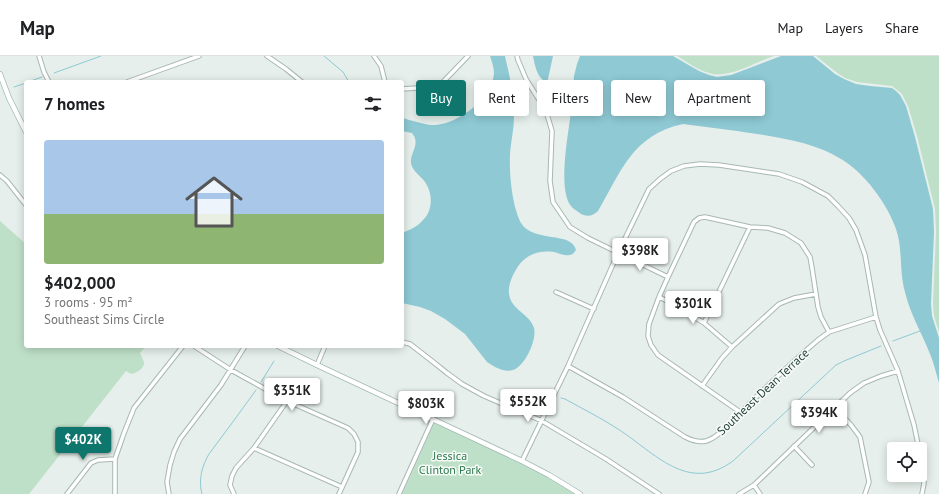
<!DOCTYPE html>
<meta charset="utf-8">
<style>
:root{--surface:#fff;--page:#f6f6f6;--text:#202124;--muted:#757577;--line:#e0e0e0;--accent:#0f766e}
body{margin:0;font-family:"PT Sans",sans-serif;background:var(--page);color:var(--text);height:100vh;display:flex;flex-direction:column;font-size:15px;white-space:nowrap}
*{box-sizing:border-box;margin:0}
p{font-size:13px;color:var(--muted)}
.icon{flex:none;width:22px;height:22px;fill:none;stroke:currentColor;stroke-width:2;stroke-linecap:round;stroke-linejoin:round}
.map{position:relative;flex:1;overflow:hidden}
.drawer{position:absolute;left:24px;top:24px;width:380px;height:268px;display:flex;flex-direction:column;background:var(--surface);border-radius:4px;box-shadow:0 2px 10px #0003}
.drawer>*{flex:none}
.top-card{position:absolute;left:416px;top:24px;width:380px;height:36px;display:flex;gap:8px}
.tools{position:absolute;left:887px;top:386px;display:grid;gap:8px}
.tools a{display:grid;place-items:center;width:40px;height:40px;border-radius:4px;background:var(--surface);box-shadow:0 2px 10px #0003;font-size:20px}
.price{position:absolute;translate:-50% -34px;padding:0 9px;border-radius:4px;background:#fff;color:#222;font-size:13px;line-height:26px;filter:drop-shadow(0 1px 2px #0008)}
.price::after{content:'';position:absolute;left:50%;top:24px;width:12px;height:9px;margin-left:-6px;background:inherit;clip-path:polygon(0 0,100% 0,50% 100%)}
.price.current{background:var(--accent);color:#fff}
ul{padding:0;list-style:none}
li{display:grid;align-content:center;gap:8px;height:212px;padding:0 20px}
li span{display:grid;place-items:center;height:124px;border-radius:4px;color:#555}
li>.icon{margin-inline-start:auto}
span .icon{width:72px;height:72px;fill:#fffc;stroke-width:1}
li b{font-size:17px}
h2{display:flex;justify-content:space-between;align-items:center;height:48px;padding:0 20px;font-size:17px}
.pill{padding:0 14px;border-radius:4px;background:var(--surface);box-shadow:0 2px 10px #0003;font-size:14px;line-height:36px}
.pill.current{background:var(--accent);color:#fff}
header{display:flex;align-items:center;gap:24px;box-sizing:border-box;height:56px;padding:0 20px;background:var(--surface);border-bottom:1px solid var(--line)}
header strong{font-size:19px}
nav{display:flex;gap:22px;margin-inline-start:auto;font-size:14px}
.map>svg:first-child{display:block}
</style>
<header>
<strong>Map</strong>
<nav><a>Map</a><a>Layers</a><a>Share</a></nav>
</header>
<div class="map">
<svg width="939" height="438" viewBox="0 0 939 438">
<rect width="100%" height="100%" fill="#e6efeb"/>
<!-- green -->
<path fill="#bfe0c8" d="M677,0H774C755,6 730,23 709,17C698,14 687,6 677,0Z
M816,0H939V276L934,260L933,248L936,176L935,153L917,80L908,50L902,38L892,30L857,26L845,22L836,16Z
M0,165L26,188V290H146L140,297C141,300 144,305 144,307C144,313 136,317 131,318L126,315L29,438H0Z
M434,367L527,409L575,438H402Z"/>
<!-- water -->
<path fill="#8ec9d4" d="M490,0H505C506,6 508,12 509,18C512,32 515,46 514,61C514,73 511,85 510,97C509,117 512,150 521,167C533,187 572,175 576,194C574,197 572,199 569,199C564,200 558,197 554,196C538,194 525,199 517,212C512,220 508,229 509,238C511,254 530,258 534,272C537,284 525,310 513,314C505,317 494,311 487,306L465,278L445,263L431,255L420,251L402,247V177C410,174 418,170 423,164C433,155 433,137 425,126C421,120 412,115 411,107C410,96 421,88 412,77L402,75V62C411,64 427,70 436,69C459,67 491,43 494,18C494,12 492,6 490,0Z
M533,0H553L548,23L547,27C537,22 535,10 533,0Z
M580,0H673L699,15L709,19L717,21L731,19L781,0H813L835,18L844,23L856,28L870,30L892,32L896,35L900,39L906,50L915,81L933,153L934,176L931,248L932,260L939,282V327C936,317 934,307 930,298C922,277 910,258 905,236C899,216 903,193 896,173C888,149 864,116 841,103C813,85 770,80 737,75C719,73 701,70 683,68C632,79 621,116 598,155C593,160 587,161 581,158C576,154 571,152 568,145C560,125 567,85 570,63C572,49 573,34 574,20L577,8Z"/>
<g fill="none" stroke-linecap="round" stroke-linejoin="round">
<!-- stream -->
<path stroke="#8ec9d4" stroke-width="1" d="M324,0L343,16L349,26
M54,17L101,0
M28,26L42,21
M14,31L26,27
M893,285L920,275
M261,326L274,305
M561,342L565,343C583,353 601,362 618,373C655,397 688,438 733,405L836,309L844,305L881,290
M202,438C198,424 202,410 209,398L235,363L256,334"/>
<defs>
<path id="street" d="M39,0L44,16L49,26
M267,0L286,13L302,26
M374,0L381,10L385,26
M517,0L518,4L526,23L546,55L552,75L550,125L553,146L570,171L588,182L668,221
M127,26L199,0
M402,33L433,31L443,26L468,0
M0,119L7,125L26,149
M556,236L594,253
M659,241L671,247L704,267L732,291
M704,267L750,171
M402,286L410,288L432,305L447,317L462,328L484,340L542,365L606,403L659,438
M194,290L231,314L287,345L348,372L354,378L358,386V396L339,438
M317,309L325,290
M568,310L623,341L685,381C691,384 698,387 706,385C720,381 730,365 741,356C766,331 791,307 818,284L829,276L876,261
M702,330L722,302L732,291L779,248L794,242L816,238
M835,352L851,369L860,381L869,426L865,438
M740,356L658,299L651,289L648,280L649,268L659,241L668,221L694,166L699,162L705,161L750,171L768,172L785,177L801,187L810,201L812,212L818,251L821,261L829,276
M794,390L812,409
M254,392L342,431
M920,400L924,427L922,438
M522,405L568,310L618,197L649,133L660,123L671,115L684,110L700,108L719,109L779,118L802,126L828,140L838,150L849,162L856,174L865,199L876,261L880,274L898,315L914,369L919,393
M754,429L760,438
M67,438L91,407L98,404L115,403
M115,438V403L124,377L134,352L183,290
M169,438L167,426L170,409L174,396L180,383L221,329L245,290
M234,438L230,429L232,420L236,412L254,392L287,345
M399,438L433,363
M739,438L754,429L850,337L864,327L881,320L898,315"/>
<path id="secondary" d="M0,18L9,42L26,76
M278,290L317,309L522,405L549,419L580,438"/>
</defs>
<!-- street casing -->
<use href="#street" stroke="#a8b8b2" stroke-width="5.5"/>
<!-- secondary casing -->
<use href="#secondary" stroke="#a4bbb3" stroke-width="6"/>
<!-- street -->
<use href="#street" stroke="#fff" stroke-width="3.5"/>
<!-- secondary -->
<use href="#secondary" stroke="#fff" stroke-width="4.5"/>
</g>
<g text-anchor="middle" stroke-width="3" stroke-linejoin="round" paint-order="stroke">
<!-- street labels -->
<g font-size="12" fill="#24423a" stroke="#f7fbf9">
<text transform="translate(763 336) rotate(-43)" y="4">Southeast Dean Terrace</text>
</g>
<!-- park labels -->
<g font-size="12" fill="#2d7a4b" stroke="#f7fbf9">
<text x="450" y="404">Jessica<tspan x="450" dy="14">Clinton Park</tspan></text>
</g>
</g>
</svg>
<div class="tools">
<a><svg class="icon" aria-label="locate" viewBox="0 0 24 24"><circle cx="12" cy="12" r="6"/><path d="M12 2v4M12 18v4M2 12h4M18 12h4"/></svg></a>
</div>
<b class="price" style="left:640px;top:216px">$398K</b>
<b class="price" style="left:693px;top:269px">$301K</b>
<b class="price" style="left:292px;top:356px">$351K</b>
<b class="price" style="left:528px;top:367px">$552K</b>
<b class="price" style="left:426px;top:369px">$803K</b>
<b class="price" style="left:819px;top:378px">$394K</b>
<b class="price current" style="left:83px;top:405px">$402K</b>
<div class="top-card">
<a class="pill current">Buy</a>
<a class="pill">Rent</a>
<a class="pill">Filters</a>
<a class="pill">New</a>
<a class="pill">Apartment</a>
</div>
<section class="drawer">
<h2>7 homes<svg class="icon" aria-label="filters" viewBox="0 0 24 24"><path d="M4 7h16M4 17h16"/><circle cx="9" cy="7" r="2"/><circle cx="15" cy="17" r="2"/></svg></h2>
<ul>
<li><span style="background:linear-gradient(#a9c7e8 60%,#8fb573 0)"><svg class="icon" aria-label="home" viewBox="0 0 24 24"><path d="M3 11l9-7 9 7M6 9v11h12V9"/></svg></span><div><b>$402,000</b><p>3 rooms · 95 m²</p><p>Southeast Sims Circle</p></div></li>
</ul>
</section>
</div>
